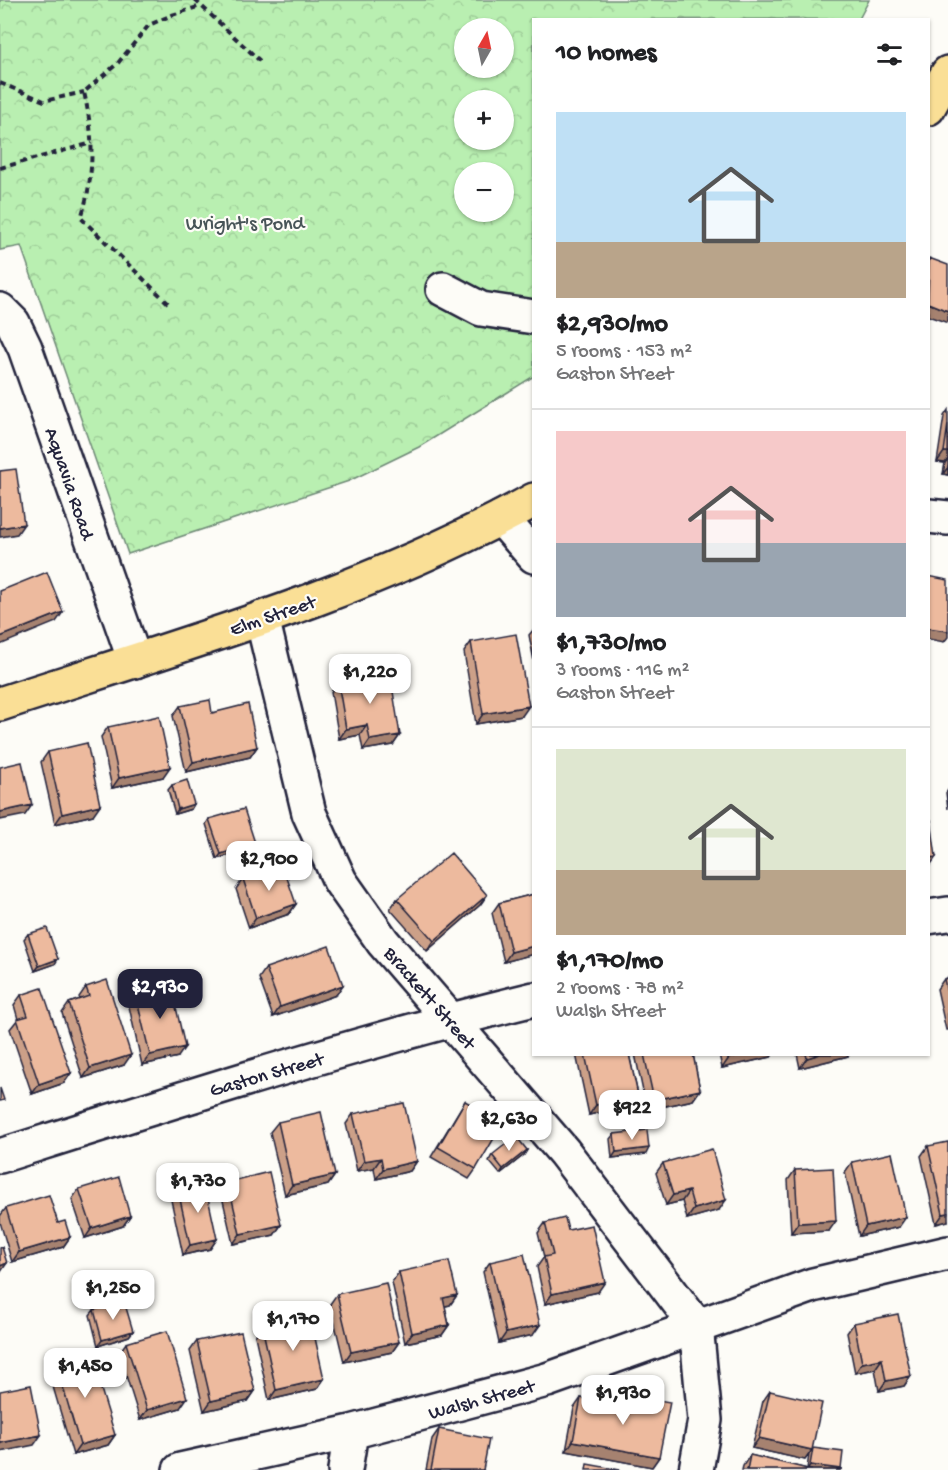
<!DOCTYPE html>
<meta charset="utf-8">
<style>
:root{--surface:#fff;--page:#f2f2f2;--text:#202124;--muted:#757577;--line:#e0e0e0;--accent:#22223b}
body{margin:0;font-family:"Gochi Hand",sans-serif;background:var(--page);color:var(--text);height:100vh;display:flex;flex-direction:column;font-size:22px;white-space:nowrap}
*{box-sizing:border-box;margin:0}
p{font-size:20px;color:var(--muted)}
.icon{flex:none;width:33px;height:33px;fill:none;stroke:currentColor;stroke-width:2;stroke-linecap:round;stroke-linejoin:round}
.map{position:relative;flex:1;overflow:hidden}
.details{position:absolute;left:532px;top:18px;width:398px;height:1038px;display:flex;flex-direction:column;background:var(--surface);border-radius:0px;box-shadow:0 2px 4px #0004}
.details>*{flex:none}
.needle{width:39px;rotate:9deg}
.buttons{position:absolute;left:454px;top:18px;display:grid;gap:12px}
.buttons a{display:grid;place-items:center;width:60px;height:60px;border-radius:50%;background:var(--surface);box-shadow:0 2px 4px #0004;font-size:30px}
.price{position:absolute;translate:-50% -51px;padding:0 14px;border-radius:12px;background:#fff;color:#222;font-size:20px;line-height:39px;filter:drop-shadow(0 2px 3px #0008)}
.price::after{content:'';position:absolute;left:50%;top:36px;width:18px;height:14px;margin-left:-9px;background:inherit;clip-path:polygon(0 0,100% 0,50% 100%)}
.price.on{background:var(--accent);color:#fff}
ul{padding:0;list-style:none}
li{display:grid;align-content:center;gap:12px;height:318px;padding:0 24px}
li+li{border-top:2px solid var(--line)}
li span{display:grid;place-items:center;height:186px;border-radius:0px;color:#555}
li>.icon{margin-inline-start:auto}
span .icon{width:108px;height:108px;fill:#fffc;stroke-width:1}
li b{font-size:26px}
h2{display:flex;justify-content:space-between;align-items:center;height:72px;padding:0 24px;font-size:26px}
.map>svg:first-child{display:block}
</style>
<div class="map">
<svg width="948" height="1470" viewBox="0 0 948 1470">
<defs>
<pattern id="park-crowns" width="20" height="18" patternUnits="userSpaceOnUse" patternTransform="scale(1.5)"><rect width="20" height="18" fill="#b9efb1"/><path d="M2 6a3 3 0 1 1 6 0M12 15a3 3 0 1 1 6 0" fill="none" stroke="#9fcd99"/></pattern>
</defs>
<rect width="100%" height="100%" fill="#fdfcf7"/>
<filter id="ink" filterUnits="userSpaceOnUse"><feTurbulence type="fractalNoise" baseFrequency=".0167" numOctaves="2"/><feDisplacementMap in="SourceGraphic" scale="12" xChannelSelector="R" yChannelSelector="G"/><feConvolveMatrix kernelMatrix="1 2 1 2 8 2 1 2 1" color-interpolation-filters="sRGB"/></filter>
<g filter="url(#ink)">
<!-- park -->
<path fill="url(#park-crowns)" stroke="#6e8876" stroke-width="1.5" fill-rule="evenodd" d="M0,0H869L859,19L534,20V376L419,447L349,481L128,554L21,246L0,250ZM465,28H504V68H465ZM465,100H504V140H465ZM465,172H504V212H465Z"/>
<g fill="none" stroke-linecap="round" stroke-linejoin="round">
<defs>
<path id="minor" d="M443,289L481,309L534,317
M0,310L13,323L25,348L135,661
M928,516L948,518
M501,518L534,556
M262,618L309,813L340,881L383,942L564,1152L696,1325L705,1420L696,1470
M928,917L948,914
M0,1156C177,1100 354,1043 534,999
M180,1470L351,1432L547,1380L813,1285L948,1253
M345,1470L351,1432"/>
<path id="major" d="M928,108L948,73
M0,704C181,645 367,593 534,500"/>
</defs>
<!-- minor casing -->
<use href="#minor" stroke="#22223b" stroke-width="38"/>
<!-- major casing -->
<use href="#major" stroke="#22223b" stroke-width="38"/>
<!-- path -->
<path stroke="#22223b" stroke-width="4" stroke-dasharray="6 4.5" stroke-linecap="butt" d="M195,0L260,61
M0,83L44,101L84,92
M0,168L92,143
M168,303L81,218C95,175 94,136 84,92L118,63L149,25L172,15L201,6"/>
<!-- minor -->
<use href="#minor" stroke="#fdfcf7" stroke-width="33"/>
<!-- major -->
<use href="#major" stroke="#fadf96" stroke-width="33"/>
</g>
<!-- wall -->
<path fill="#cca088" stroke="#22223b" stroke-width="1.5" d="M948,410V475L943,474L945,463L937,462L944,416Z
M534,629V661L529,635Z
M471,642L522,716L476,724L464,652Z
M338,682L400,735L393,745L363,750L360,735L339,739L331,692Z
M180,706L212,713L257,747L250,757L186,772L173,716Z
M108,727L163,777L112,788L101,737Z
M48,752L93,815L55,824L41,762Z
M172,785L194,804L191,809L175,814L168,790Z
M948,790V809L946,793Z
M209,819L255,843L251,848L217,859L206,824Z
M243,879L296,904L289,914L249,928L236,889Z
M534,894V954L504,962L492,913L499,903Z
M487,895L480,905L427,951L390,909L397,899Z
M28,934L55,964L35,971L24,939Z
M266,968L336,995L273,1017L259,978Z
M948,978V1030H946L937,989L944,979Z
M86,987L124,1065L83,1078L62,1013L69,1003L80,999L79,997Z
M135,992L178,1057L142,1065L128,1002Z
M21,995L71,1073L64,1083L32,1094L10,1029L18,1019L14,1005Z
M576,1054H629L638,1095L631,1105L589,1115Z
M635,1054H693L700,1090L693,1100L647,1110Z
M719,1054H773L771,1057L722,1068Z
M797,1054H850L848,1056L800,1068Z
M465,1101L476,1169L469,1179L431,1157Z
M353,1114L417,1161L410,1171L376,1179L374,1168L357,1171L346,1124Z
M278,1122L335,1175L328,1185L285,1195L270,1132Z
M614,1134L646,1154L612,1158L610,1139Z
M928,1146L948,1221L936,1224L921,1156Z
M527,1150L524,1155L500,1174L489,1161L492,1155Z
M852,1162L899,1227L859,1236L845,1172Z
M663,1163L719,1210L687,1219L682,1201L666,1205L656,1173Z
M795,1170L829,1231L791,1233L788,1180Z
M228,1182L281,1225L274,1235L233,1244L221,1192Z
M79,1189L130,1216L123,1226L85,1238L72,1199Z
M178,1190L217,1239L210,1249L183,1255L171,1200Z
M6,1208L58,1223L70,1237L63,1247L12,1262L0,1222V1216Z
M545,1223L598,1292L545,1304L537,1267L544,1257L538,1233Z
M490,1262L533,1335L499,1343L483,1272Z
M399,1272L457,1295L450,1305L445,1306L449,1325L442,1335L405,1343L392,1282Z
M337,1294L399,1342L392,1352L344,1362L330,1304Z
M94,1310L133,1331L129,1336L98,1346L90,1315Z
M854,1323L911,1376L904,1386L879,1391L875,1369L855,1373L847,1333Z
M262,1326L324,1379L317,1389L269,1400L255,1336Z
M197,1341L255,1391L248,1401L204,1411L190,1351Z
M126,1343L180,1408L140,1420L119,1353Z
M56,1363L115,1435L108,1445L73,1455L49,1373Z
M770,1391L812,1449L841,1469L840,1470H742L743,1466L750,1455L807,1469L809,1454L805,1460L752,1448L763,1401Z
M581,1398L640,1409L647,1398L659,1457L652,1467L566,1451L574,1408Z
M439,1429L483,1470H426L432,1439Z"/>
<!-- shaded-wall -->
<path fill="#a6826f" stroke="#22223b" stroke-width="1.5" d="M928,303L948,311V323L928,316Z
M944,452H948V459L945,463L937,462Z
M948,467V475L943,474Z
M24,524L17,534L0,537V528Z
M63,612L56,622L0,645V637Z
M928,628L948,631V637L944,642L928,639Z
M529,706L522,716L476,724L483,714Z
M367,725L360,735L339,739L346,729Z
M400,735L393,745L363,750L370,740Z
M257,747L250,757L186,772L193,762Z
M170,767L163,777L112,788L119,778Z
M194,804L191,809L175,814L178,809Z
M32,805L25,815L0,820V812Z
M100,805L93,815L55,824L62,814Z
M255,843L251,848L217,859L221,854Z
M936,857L929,867H928V858Z
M487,895L480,905L427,951L434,941Z
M296,904L289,914L249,928L256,918Z
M534,946V954L504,962L511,952Z
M58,959L55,964L35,971L39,966Z
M343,985L336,995L273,1017L280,1007Z
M185,1047L178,1057L142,1065L150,1055Z
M745,1054H773L771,1057L722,1068L729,1058Z
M820,1054H850L848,1056L800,1068L807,1058Z
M131,1055L124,1065L83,1078L90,1068Z
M71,1073L64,1083L32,1094L39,1084Z
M700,1090L693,1100L647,1110L654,1100Z
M638,1095L631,1105L589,1115L596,1105Z
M649,1148L646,1154L612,1158L616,1152Z
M527,1150L524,1155L500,1174L503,1169Z
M381,1158L374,1168L357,1171L364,1161Z
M417,1161L410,1171L376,1179L383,1169Z
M335,1175L328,1185L285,1195L292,1185Z
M689,1191L682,1201L666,1205L673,1195Z
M726,1200L719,1210L687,1219L694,1209Z
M948,1213V1221L936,1224L943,1214Z
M130,1216L123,1226L85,1238L92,1228Z
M906,1217L899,1227L859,1236L866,1226Z
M836,1221L829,1231L791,1233L798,1223Z
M281,1225L274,1235L233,1244L240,1234Z
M70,1237L63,1247L12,1262L19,1252Z
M217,1239L210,1249L183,1255L190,1245Z
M7,1263L0,1273V1266Z
M605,1282L598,1292L545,1304L552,1294Z
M457,1295L450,1305L436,1308L443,1298Z
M449,1325L442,1335L405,1343L412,1333Z
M540,1325L533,1335L499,1343L506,1333Z
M133,1331L129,1336L98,1346L102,1340Z
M399,1342L392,1352L344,1362L351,1352Z
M882,1359L875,1369L855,1373L862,1363Z
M911,1376L904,1386L879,1391L886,1381Z
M324,1379L317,1389L269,1400L276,1390Z
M255,1391L248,1401L204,1411L211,1401Z
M187,1398L180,1408L140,1420L147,1410Z
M41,1435L34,1445L0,1452V1443Z
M115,1435L108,1445L73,1455L80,1445Z
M759,1438L812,1450L805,1460L752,1448Z
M573,1441L659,1457L652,1467L566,1451Z
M810,1465L841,1469L840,1470H807Z"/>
<!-- building -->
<path fill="#edba9e" stroke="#22223b" stroke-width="1.5" d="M929,258L948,265V311L928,303Z
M948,424V452H944Z
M16,469L24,524L0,528V471Z
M47,572L63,612L0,637V591Z
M928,576L948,580V631L928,628Z
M516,634L529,706L483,714L471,642Z
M390,673L400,735L370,740L367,725L346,729L338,682Z
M210,700L212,713L248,704L257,747L193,762L180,706Z
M159,716L170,767L119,778L108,727Z
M87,743L100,805L62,814L48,752Z
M22,762L32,805L0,812V767Z
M187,780L194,804L178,809L172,785Z
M244,809L255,843L221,854L209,819Z
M928,820H931L936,857L928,858Z
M451,853L487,895L434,941L397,899Z
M283,866L296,904L256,918L243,879Z
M534,894V946L511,952L499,903Z
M47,928L58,959L39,966L28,934Z
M329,946L343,985L280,1007L266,968Z
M948,978V997L944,979Z
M107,980L131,1055L90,1068L69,1003L89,996L86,987Z
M171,985L185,1047L150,1055L135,992Z
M42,988L71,1073L39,1084L17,1019L28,1016L21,995Z
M585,1054H629L638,1095L596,1105Z
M644,1054H693L700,1090L654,1100Z
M728,1054H745L729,1058Z
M806,1054H820L807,1058Z
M0,1088L4,1100L0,1101Z
M465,1101L503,1123L476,1169L438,1147Z
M404,1103L417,1161L383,1169L381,1158L364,1161L353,1114Z
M321,1112L335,1175L292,1185L278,1122Z
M647,1130L649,1148L616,1152L614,1134Z
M516,1136L527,1150L503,1169L492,1155Z
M948,1142V1213L943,1214L928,1146Z
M712,1149L726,1200L694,1209L689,1191L673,1195L663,1163Z
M892,1153L906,1217L866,1226L852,1162Z
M833,1168L836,1221L798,1223L795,1170Z
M269,1172L281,1225L240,1234L228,1182Z
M119,1177L130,1216L92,1228L79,1189Z
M205,1184L217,1239L190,1245L178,1190Z
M49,1195L58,1223L65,1221L70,1237L19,1252L6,1208Z
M565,1218L568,1230L592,1225L605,1282L552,1294L544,1257L553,1255L545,1223Z
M2,1247L7,1263L0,1266V1248Z
M524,1254L540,1325L506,1333L490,1262Z
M449,1261L457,1295L443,1298L449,1325L412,1333L399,1272Z
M386,1283L399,1342L351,1352L337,1294Z
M124,1301L133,1331L102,1340L94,1310Z
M898,1314L911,1376L886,1381L882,1359L862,1363L854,1323Z
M310,1315L324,1379L276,1390L262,1326Z
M167,1331L187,1398L147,1410L126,1343Z
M241,1332L255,1391L211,1401L197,1341Z
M90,1353L115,1435L80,1445L56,1363Z
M31,1385L41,1435L0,1443V1391Z
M770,1391L822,1403L812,1450L759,1438Z
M581,1398L645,1410L647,1398L670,1402L659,1457L573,1441Z
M439,1429L489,1439L483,1470H431Z
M813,1448L843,1452L841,1469L810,1465Z
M750,1455L812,1470H747Z
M587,1464L620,1470H586Z"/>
</g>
<g text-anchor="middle" stroke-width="4.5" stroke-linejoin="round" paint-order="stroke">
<!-- park labels -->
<g font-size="20" fill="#485558" stroke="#fdfcf7">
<text x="245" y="229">Wright's Pond</text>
</g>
<!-- street labels -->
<g font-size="20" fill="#22223b" stroke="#fdfcf7">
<text transform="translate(71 483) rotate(71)" y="7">Aquavia Road</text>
<text transform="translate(272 614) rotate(-19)" y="7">Elm Street</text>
<text transform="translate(431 997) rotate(49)" y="7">Brackett Street</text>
<text transform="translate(266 1073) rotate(-16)" y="7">Gaston Street</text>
<text transform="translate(481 1398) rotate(-15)" y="7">Walsh Street</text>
</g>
</g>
</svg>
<div class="buttons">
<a><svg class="needle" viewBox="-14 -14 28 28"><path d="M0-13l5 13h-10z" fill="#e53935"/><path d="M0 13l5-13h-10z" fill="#757577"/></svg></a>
<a>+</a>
<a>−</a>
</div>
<b class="price" style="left:370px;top:705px">$1,220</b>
<b class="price" style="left:269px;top:892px">$2,900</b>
<b class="price on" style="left:160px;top:1020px">$2,930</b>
<b class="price" style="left:632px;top:1141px">$922</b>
<b class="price" style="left:509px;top:1152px">$2,630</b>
<b class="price" style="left:198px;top:1214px">$1,730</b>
<b class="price" style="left:113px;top:1321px">$1,250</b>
<b class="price" style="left:293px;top:1352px">$1,170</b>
<b class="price" style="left:85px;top:1399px">$1,450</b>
<b class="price" style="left:623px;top:1426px">$1,930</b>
<section class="details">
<h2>10 homes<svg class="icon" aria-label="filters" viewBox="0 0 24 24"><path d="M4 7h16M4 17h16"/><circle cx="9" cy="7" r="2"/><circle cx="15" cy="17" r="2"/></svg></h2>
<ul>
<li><span style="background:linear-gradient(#bfe0f5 70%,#b9a48a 0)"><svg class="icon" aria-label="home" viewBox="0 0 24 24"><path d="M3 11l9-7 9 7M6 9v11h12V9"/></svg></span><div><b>$2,930/mo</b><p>5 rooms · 153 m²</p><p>Gaston Street</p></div></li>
<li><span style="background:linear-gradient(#f6c9c9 60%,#9aa5b1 0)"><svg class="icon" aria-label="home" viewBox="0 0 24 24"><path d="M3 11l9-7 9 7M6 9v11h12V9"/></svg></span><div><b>$1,730/mo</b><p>3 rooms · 116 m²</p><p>Gaston Street</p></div></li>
<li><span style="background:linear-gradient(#dfe7d0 65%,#b9a48a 0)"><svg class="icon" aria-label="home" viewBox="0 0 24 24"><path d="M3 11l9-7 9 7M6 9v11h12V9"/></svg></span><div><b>$1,170/mo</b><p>2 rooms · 78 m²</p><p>Walsh Street</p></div></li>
</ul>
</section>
</div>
